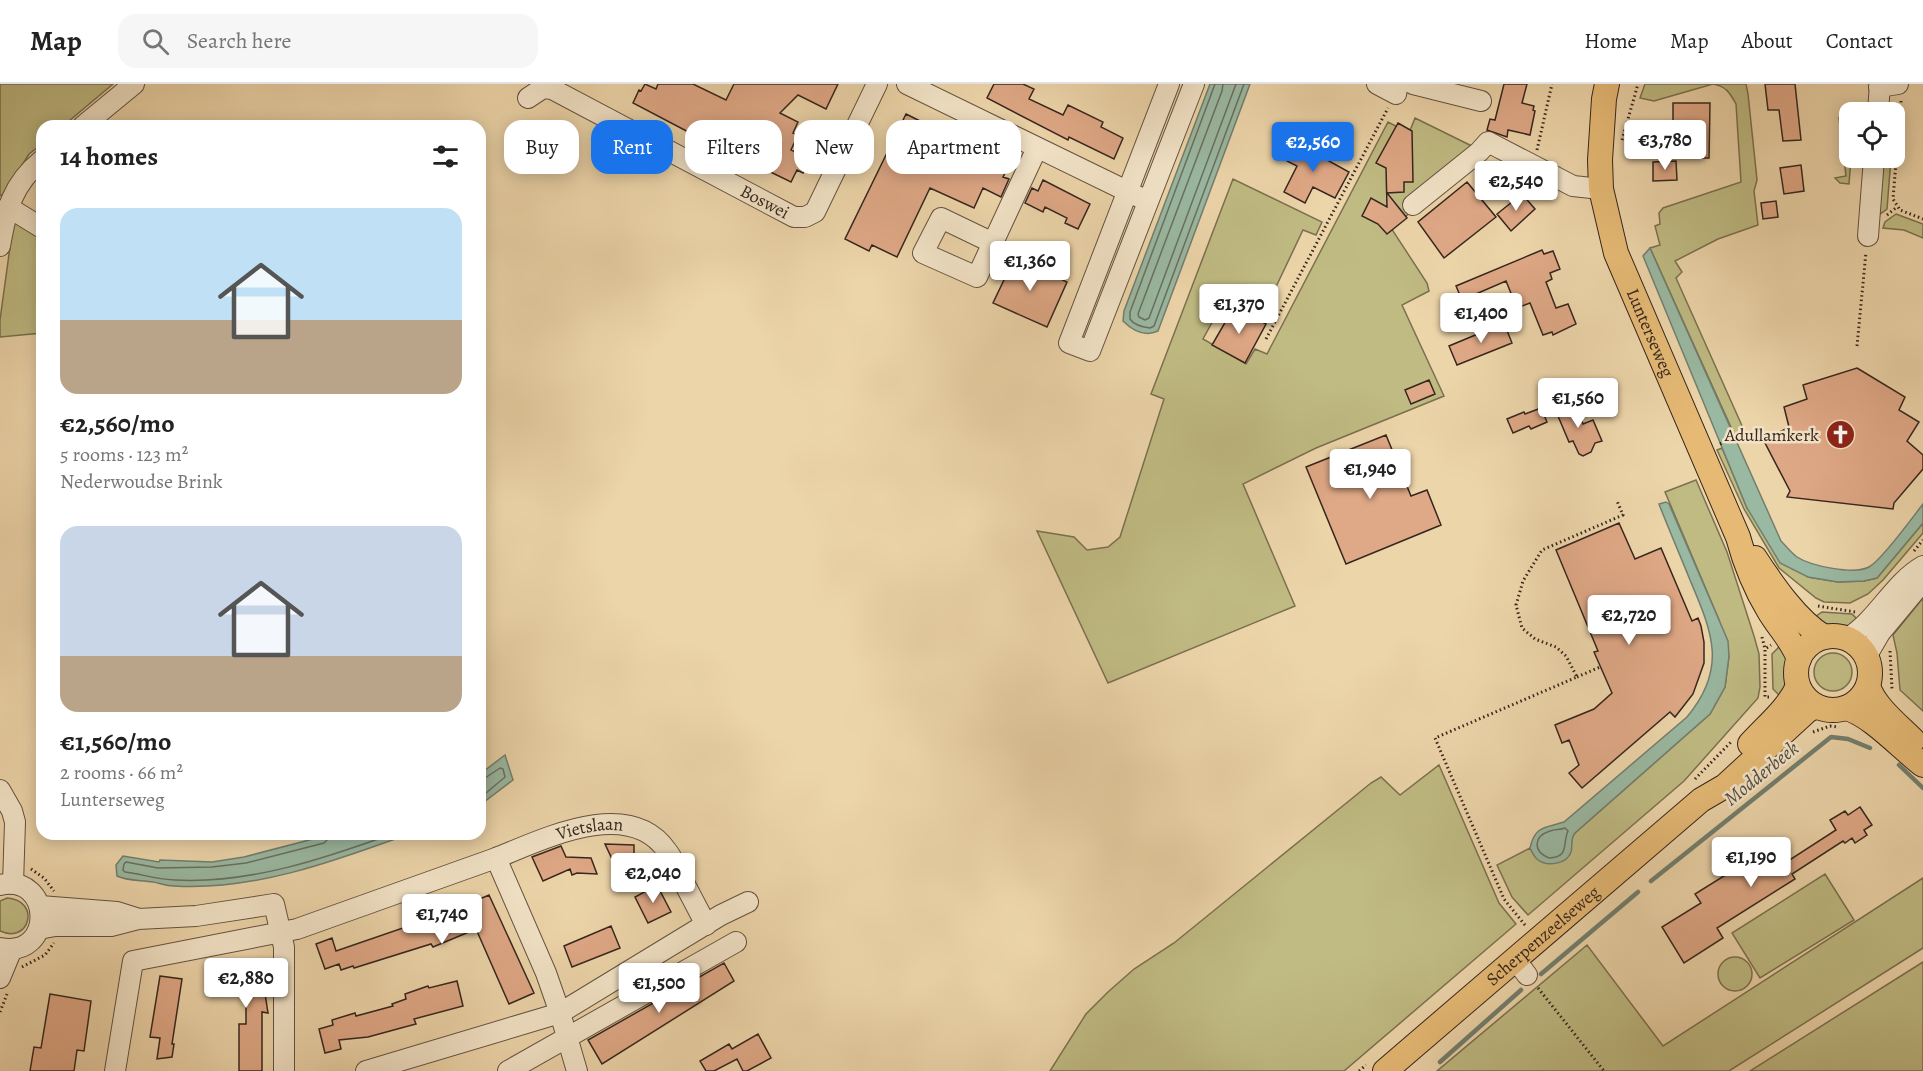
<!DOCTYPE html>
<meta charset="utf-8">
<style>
:root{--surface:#fff;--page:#f6f6f6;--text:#222;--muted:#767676;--line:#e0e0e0;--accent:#1a73e8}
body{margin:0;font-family:Alegreya,serif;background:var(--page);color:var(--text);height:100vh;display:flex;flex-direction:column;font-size:22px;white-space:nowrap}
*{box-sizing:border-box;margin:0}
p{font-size:20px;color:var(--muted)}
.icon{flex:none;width:33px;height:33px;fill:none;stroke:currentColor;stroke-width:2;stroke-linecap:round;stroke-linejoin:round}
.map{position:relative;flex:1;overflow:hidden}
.panel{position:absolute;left:36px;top:36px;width:450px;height:720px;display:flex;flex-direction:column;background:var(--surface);border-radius:18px;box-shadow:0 3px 15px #0003}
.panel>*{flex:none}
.top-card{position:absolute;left:504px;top:36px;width:570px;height:54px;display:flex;gap:12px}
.buttons{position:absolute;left:1839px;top:18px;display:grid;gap:12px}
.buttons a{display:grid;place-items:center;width:66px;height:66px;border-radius:12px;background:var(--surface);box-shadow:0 3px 15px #0003;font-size:30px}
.price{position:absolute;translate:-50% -51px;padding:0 14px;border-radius:6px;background:#fff;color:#222;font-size:20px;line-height:39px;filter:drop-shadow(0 2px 3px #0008)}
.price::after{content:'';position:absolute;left:50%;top:36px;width:18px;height:14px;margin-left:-9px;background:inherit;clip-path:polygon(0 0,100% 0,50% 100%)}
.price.active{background:var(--accent);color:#fff}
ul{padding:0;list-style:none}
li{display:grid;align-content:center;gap:12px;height:318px;padding:0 24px}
li span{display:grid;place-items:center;height:186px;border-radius:18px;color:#555}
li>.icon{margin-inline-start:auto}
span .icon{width:108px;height:108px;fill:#fffc;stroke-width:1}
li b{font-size:26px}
h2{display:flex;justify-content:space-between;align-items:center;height:72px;padding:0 24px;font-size:26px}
.pill{padding:0 21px;border-radius:18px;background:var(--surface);box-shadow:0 3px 15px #0003;font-size:21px;line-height:54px}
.pill.active{background:var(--accent);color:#fff}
header{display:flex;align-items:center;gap:36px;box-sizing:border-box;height:84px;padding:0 30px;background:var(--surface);border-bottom:2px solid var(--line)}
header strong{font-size:28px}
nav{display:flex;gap:33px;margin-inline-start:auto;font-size:21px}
.search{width:420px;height:54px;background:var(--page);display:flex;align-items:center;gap:15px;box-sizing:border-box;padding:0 21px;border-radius:18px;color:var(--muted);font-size:22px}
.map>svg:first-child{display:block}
</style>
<header>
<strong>Map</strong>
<div class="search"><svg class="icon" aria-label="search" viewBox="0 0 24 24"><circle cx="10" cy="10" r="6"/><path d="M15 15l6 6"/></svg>Search here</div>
<nav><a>Home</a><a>Map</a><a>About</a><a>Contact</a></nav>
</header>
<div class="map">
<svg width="1923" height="987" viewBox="0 0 1923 987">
<rect width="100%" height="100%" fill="#edd5aa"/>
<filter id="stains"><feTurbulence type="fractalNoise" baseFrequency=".00333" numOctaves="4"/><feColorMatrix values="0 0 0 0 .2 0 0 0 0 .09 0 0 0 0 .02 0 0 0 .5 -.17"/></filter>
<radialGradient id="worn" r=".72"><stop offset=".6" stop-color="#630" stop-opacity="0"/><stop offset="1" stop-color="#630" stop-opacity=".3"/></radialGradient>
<!-- green -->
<path fill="#c0bb83" stroke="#7b7050" stroke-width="1.5" d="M0,0H113L63,42H42V60L29,70L4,110L0,112Z
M1645,0H1746L1748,10L1757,96L1754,107L1758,141L1718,155L1675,177L1682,188L1676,194L1743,344L1740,350L1735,352L1650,164L1660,161L1655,142L1660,140L1659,129L1663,124L1741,98L1736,20C1730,9 1726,2 1713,0L1654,17L1640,14Z
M1849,33L1850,74H1851L1849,100L1840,99L1835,94L1846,92L1839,34Z
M1415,34L1486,69L1391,144L1427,199L1429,207L1402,221L1444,312L1316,364L1243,400L1295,522L1108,599L1037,447L1074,453L1087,466L1108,463L1120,453L1164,315L1151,310L1233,95L1322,138L1316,151L1303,146L1274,207L1243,205L1229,226L1221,222L1203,255L1246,280L1255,265L1267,270L1388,38L1409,49Z
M1880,74H1891L1887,125L1876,133Z
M1896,130L1923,140V154L1904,146L1883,144L1885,138Z
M16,134L42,150V249L0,253V236L13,141Z
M1722,364L1747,424L1808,493L1838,498L1864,497L1877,494L1923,439V449L1883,496L1868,510L1850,519L1824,518L1816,514L1779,484L1744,425L1717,366Z
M1696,396L1727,468L1754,552L1759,570L1760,603L1758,614L1684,697L1528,831L1512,813L1497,781L1530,764C1541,786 1554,781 1570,770L1572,753L1575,749L1710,630L1725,603L1729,572L1719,536L1665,408Z
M1923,514V627L1900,606L1897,569L1893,551Z
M1822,528L1852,530L1860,538C1838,548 1833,545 1812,535Z
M1784,558C1791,578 1789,595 1783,615L1773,605L1772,570Z
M1814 588a19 19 0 1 1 38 0a19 19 0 1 1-38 0Z
M1439,681L1499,819L1516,840L1344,987H1050L1086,930L1108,908L1134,885L1174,859L1371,699L1381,693L1400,711Z
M1825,790L1854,836L1760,894L1732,849Z
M1923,794V864L1729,987H1437L1587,861L1663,962Z
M7,814C41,816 30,861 0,847V817Z
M1718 890a17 17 0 1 1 34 0a17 17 0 1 1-34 0Z
M1923,878V987H1750Z"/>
<!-- water -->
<path fill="#9ab9a3" stroke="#727e6e" stroke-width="1.5" d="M1210,0H1250L1158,247C1145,253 1133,247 1123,237L1124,227Z
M1650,164L1781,457C1786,462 1791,469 1797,473C1811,482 1854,491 1869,483C1882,476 1912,434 1923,420V439L1877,494L1864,497L1838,498L1808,493L1780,479L1747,424L1643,172Z
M1666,418L1669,420L1728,557L1729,572L1725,603L1710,630L1575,749C1570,755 1573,761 1571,768C1567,780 1548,783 1538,776C1534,773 1532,768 1530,764C1535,741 1546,744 1564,738L1687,633C1728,584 1712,548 1690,496C1680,471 1669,446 1659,420Z
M505,671L513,696L480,721V690Z
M332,750H409C335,777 254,807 174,802C165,802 160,799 153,798C141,796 127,797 117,792L116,781L123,772L159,778L160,776L212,778L244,773Z"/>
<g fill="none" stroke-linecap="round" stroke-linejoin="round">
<!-- shore -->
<path stroke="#687060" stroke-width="1.5" d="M1215,0L1130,228V235C1134,241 1142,243 1150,244L1154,242L1244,0
M1223,0L1222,7L1138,230L1139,233L1145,236L1149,234L1236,0
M480,695L485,694L500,684L503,685L505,693L480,714
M1565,744L1568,747C1562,760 1570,773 1549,774C1532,767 1534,752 1550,747C1555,745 1560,746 1565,744Z
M329,750L328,755L324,759L246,779L212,783L158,784L126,778L124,780L123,786L125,788C141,790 160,796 175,796C249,800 323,775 392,750"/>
<!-- stream -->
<path stroke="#727e6e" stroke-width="4.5" d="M1899,681L1923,704
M1651,797L1831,653L1848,655L1870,664
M1541,890L1638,808
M1440,978L1521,906"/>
</g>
<!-- building -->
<path fill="#dfa886" stroke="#36261e" stroke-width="1.5" d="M645,0L656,5L658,0H693L726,16L734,0H838L826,25L798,11L780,29L798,38L793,49L798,51L791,66L810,75L803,89L797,86L791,98L696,52L633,19L639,6L641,7Z
M994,0H1023L1034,5L1029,15L1063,31L1068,21L1103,38L1101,43L1123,54L1114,75L1069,53L1068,56L987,14Z
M1504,0H1527L1522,19L1534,22L1533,26L1535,27L1530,51L1508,46L1507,53L1487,46L1490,35L1495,36Z
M1765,0H1795L1801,56L1783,57L1779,26H1768Z
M1673,19H1710L1709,74H1684V43H1673Z
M906,30L930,42L928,48L959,64L962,57L1010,80L1003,93L1009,95L1001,113L983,104L974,124L930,104L897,173L872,161L869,167L845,155Z
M1398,39L1412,47L1413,98H1404V108L1387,109L1407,134L1387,150L1378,140L1362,132L1371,114L1387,123L1386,84L1376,79Z
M1303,56L1321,65L1318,71L1349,88L1335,114L1313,103L1305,119L1284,108L1297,82L1285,76L1292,62L1299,65Z
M1676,77L1677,96L1653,97V78Z
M1801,81L1804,107L1784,110L1780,84Z
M1043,96L1090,120L1078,145L1065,139L1067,134L1045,123L1043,128L1025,119L1032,104L1038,107Z
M1467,98L1496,133L1444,174L1418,138Z
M1522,110L1535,125L1511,147L1497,130Z
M1776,117L1778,133L1763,135L1761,119Z
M1542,166L1544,170L1553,167L1560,185L1550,189L1552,195L1546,198L1556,224L1568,220L1576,240L1553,251L1552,248L1543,251L1530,219L1517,224L1506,197L1462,216L1456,202Z
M1015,173L1067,198L1047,243L993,219Z
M1234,223L1266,240L1245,279L1212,261Z
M1504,239L1512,259L1457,281L1449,262Z
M1857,284L1905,313L1899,326L1919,338L1907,357L1923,371V385L1894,419L1893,425L1787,413L1790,407L1764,357L1789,343L1784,323L1807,315L1803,301Z
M1429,296L1435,310L1411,320L1405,306Z
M1574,317L1583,340L1593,336L1602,357L1595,359L1591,368L1583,372L1579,370L1573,357L1569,358L1555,325Z
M1541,324L1547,338L1531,345L1529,342L1513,349L1507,335L1524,328L1525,330Z
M1386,351L1411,412L1427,406L1441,441L1346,480L1306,383Z
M1619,439L1635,475L1661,464L1692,537L1698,534L1701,542L1704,558V579L1693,610L1675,633L1670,628L1582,704L1569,689L1579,681L1569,656L1562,659L1555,641L1594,625L1612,609L1594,568L1598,567L1556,466Z
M1860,723L1872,741L1864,746L1867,751L1855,759L1852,754L1845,759L1843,757L1792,790L1795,795L1717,844L1723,854L1684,879L1662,843L1701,819L1695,810L1735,785L1737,789L1776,765L1785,779L1836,746L1830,736L1845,727L1848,731Z
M605,760L634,761V778L613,777Z
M561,762L566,773L591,774L597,790L577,789L572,791L570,785L543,797L532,773Z
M657,801L671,828L648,839L635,813Z
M489,811L534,909L509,920L476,845L433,863L431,860L354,884L353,882L341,886L339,880L325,885L316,860L332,854L336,867L426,836V838Z
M611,842L620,864L572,883L564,862Z
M260,877L268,929L262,928V987H239V940H246V903L212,908L208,886Z
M724,879L734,897L602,980L588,956Z
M160,892L182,895L172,960H174L172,973L157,975L160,954L150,953Z
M457,897L463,922L414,935L416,940L401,944L368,953L339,956L341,965L325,969L319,945L333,941L332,936L355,929L356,932L393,922L392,920L406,915L405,910L428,902L429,904Z
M50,910L91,917L84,967L77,966L74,987H30L34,963L41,964Z
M758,950L771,974L747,987H743L737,975L714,987H706L700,977L729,960L732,965Z"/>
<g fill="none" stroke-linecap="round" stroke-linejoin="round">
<defs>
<g id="minor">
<path d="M907,0L1139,113"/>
<path d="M1169,0L1069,259L1090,267L1194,0"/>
<path d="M1377,0L1396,10L1398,0"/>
<path d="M1413,0L1481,17"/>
<path d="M1879,3L1898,0"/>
<path id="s1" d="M528,14L543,4L552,5L794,133H805L815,128L877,0"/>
<path d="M1878,28L1880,0"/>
<path d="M83,42L134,0"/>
<path d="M1413,121L1479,68L1488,58L1573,102L1601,105"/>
<path d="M8,123L42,144"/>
<path d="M1868,152L1874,74"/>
<path d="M993,159L941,134L923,169L977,193L1037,64"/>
<path d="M0,162C6,127 12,100 42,76"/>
<path d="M1846,555C1877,537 1892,500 1923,482"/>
<path d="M1866,573L1880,549L1923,497"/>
<path d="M0,706L12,727L15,738L13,800"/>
<path id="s2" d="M496,774C544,755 629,712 667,767C672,773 675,781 678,787C687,805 697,823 706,841"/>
<path d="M0,801C53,789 55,875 0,864"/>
<path d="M40,822L117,828L136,834"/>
<path d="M39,845L55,842H111L138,835L196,832L274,820L284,863V987"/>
<path d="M1515,875L1527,891"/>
<path d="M0,894L12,865"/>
<path d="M115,987L133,877L297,845L496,774L546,889L560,929L577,987"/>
<path d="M366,987L560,929L721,831L748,818"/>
<path d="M508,987L736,858"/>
</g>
<g id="major">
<path id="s3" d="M1607,0L1604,15L1600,76L1601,105L1616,169L1738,453C1745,479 1755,504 1769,527C1779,544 1792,556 1799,575"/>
<path d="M1755,474C1772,500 1797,537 1824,553"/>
<circle cx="1833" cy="589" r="37"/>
<path d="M1868,602C1875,623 1897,640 1913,656"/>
<path d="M1846,624C1870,630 1902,665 1923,681"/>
<path d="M1750,660C1766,642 1788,625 1798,602"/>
<path id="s4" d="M1385,987L1701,716L1725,702L1808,626L1816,622"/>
</g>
</defs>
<!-- minor casing -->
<use href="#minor" stroke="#645241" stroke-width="22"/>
<!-- major casing -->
<use href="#major" stroke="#36261e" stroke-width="26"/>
<!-- path -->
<path stroke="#36261e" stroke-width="3" stroke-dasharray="1.5 3" stroke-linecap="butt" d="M1901,17L1893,115L1900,126L1923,135
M1622,56L1638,0
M1537,66L1552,0
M1887,131L1897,123
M1266,255L1388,24
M1857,262L1866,168
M1720,360L1749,348
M1914,467L1923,456
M1818,522L1855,528
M1762,553L1765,565
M1890,567L1892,605
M1577,593L1600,583
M1769,613H1765V565L1771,561
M1813,648L1830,642L1839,643
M1695,695L1732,657
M31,785L44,794L54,807
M1525,841L1504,815L1435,654L1577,593L1566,572L1556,563L1535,555L1522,544L1516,521L1523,497L1542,466L1623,431L1617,417
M22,883L45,871L54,859
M1538,904L1604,987
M0,928L7,910
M1359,987L1366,981"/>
<!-- minor -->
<use href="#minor" stroke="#f3e4c8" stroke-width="20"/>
<!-- major -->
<use href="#major" stroke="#e6ba75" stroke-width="24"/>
</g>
<!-- icons -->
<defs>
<symbol id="church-disc" viewBox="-11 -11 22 22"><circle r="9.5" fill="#8f2418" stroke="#f3e4c8"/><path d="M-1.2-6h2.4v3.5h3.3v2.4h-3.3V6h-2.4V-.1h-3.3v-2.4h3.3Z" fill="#fff"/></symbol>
</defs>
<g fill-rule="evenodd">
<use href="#church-disc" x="1824" y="334" width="33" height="33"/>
</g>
<g text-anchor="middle" stroke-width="5" stroke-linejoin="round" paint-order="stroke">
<!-- street labels -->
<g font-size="18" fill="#36261e" stroke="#f3e4c8">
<text dy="6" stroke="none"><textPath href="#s1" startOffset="268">Boswei</textPath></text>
<text dy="6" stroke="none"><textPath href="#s3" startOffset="258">Lunterseweg</textPath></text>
<text dy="6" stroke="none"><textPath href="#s2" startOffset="99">Vietslaan</textPath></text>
<text dy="6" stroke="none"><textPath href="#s4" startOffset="208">Scherpenzeelseweg</textPath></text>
</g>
<!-- poi labels -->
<g font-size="18" fill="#36261e" stroke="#f3e4c8" text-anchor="end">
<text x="1819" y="357">Adullamkerk</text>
</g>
<!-- water labels -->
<g font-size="20" font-style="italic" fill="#4f4b3f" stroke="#f3e4c8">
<text transform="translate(1761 689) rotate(-39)" y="7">Modderbeek</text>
</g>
</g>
<rect width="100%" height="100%" filter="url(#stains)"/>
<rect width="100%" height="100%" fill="url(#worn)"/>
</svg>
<div class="buttons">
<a><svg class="icon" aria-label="locate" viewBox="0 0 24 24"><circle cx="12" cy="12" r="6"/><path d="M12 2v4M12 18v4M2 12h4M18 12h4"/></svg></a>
</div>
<b class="price" style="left:1665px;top:87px">€3,780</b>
<b class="price active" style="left:1313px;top:89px">€2,560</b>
<b class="price" style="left:1516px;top:128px">€2,540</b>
<b class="price" style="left:1030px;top:208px">€1,360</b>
<b class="price" style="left:1239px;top:251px">€1,370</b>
<b class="price" style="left:1481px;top:260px">€1,400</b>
<b class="price" style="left:1578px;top:345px">€1,560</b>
<b class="price" style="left:1370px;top:416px">€1,940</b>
<b class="price" style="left:1629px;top:562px">€2,720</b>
<b class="price" style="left:1751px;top:804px">€1,190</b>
<b class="price" style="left:653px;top:820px">€2,040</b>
<b class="price" style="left:442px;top:861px">€1,740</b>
<b class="price" style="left:246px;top:925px">€2,880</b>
<b class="price" style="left:659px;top:930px">€1,500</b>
<div class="top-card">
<a class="pill">Buy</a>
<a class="pill active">Rent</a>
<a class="pill">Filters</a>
<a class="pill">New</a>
<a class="pill">Apartment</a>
</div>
<section class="panel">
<h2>14 homes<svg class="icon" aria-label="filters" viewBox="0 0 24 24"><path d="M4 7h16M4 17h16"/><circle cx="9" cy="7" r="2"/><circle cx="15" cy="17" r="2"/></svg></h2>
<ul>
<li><span style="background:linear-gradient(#bfe0f5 60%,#b9a48a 0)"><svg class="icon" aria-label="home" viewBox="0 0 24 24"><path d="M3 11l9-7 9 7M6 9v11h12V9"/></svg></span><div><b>€2,560/mo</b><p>5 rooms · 123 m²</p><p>Nederwoudse Brink</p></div></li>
<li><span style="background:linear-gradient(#c9d6e8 70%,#b9a48a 0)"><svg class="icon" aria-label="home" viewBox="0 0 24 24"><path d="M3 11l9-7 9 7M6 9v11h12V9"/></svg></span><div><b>€1,560/mo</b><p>2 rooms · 66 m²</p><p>Lunterseweg</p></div></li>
</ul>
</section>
</div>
